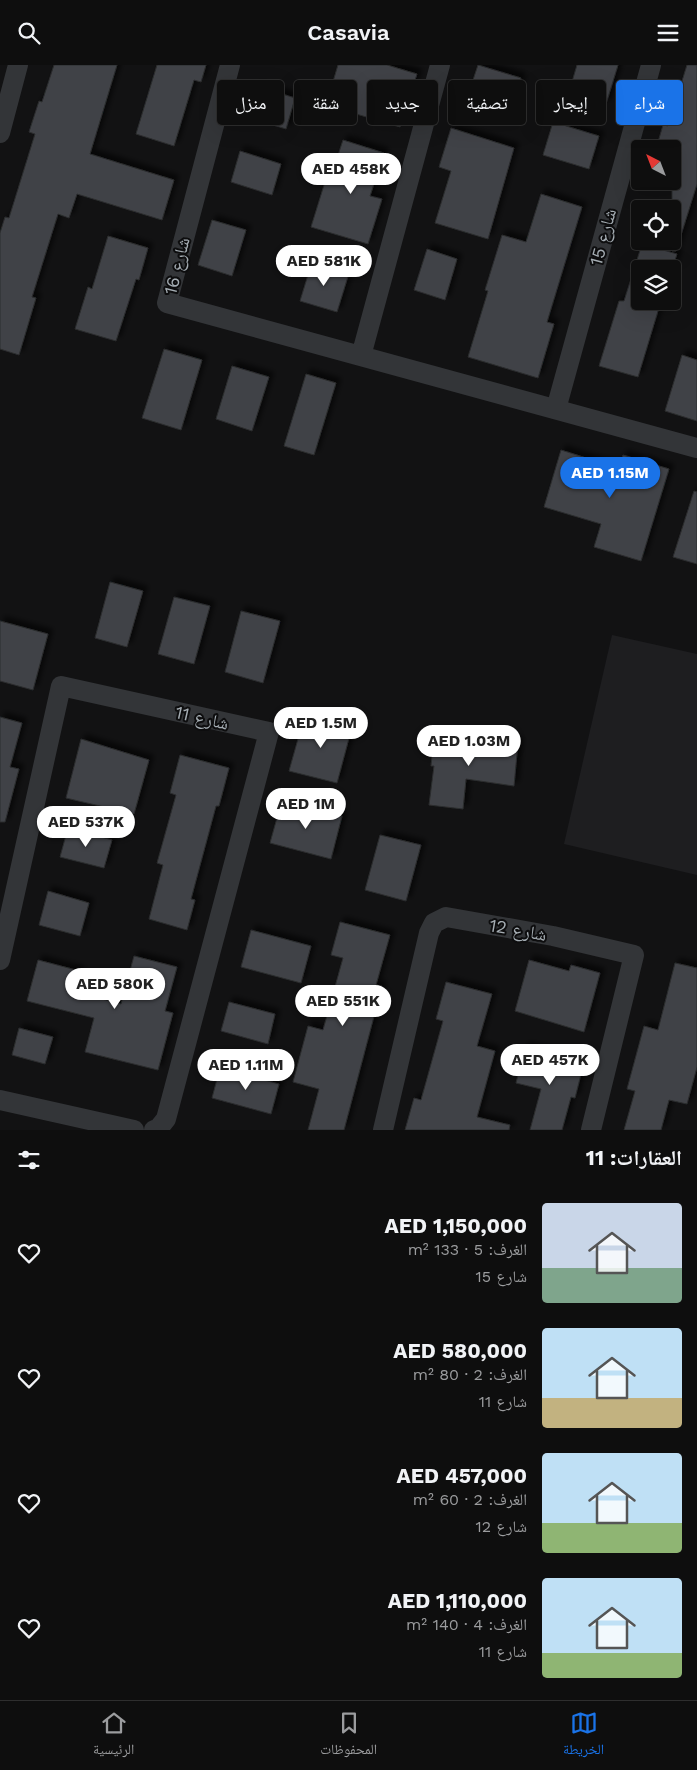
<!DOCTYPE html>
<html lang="ar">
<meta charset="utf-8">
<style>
:root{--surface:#0e0e0e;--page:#1c1c1c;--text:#f1f3f6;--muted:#9b9c9e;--line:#2e2e2e;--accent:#1a73e8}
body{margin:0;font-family:"Work Sans","Noto Naskh Arabic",sans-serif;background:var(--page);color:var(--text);direction:rtl;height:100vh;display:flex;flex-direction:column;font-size:19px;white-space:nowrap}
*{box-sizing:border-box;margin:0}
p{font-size:16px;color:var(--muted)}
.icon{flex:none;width:28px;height:28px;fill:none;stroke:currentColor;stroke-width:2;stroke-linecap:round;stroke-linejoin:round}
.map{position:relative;height:1065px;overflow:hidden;direction:ltr}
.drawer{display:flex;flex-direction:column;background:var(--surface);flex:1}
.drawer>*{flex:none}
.top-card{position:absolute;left:15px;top:15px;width:668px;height:45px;direction:rtl;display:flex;gap:10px}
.needle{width:32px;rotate:318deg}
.buttons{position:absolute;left:631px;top:75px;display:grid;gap:10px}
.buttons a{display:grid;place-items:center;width:50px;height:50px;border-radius:5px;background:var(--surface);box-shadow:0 5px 20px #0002,0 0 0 1px var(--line);font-size:25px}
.price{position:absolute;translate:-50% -42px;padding:0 11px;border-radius:18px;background:#fff;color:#222;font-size:16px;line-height:32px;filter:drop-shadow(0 1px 2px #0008)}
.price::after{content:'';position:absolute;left:50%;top:30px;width:15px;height:11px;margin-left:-8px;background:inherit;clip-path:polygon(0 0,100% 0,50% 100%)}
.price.on{background:var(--accent);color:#fff}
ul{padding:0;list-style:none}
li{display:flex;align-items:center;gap:15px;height:125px;padding:0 15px}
li span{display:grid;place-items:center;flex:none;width:140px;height:100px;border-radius:5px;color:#555}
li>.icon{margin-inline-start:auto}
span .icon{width:60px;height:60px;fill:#fffc;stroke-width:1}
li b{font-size:21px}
h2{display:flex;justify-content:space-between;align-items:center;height:60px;padding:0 15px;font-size:21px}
.pill{padding:0 18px;border-radius:5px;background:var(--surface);box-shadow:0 5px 20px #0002,0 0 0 1px var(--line);font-size:18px;line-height:45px}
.pill.on{background:var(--accent);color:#fff}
header{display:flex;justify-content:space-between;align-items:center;height:65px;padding:0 15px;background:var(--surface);font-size:22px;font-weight:600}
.tabs{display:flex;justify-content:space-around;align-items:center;height:70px;border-top:1px solid var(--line);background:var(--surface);font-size:14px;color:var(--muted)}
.tabs a{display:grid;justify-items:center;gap:2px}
.tabs .on{color:var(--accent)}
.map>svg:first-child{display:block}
</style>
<header><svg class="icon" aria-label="menu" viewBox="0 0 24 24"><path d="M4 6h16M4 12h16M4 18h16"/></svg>Casavia<svg class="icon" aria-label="search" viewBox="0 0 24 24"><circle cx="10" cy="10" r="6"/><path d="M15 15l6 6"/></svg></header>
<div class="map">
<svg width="697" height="1065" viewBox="0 0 697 1065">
<defs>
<filter id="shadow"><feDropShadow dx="4.5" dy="-4.5" stdDeviation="2.5" flood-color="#0009"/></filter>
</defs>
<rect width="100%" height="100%" fill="#121213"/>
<!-- built -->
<path fill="#1e1e20" d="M612,570L697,589V810L564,779Z"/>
<!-- building -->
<path fill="#414346" stroke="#2c2d2f" filter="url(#shadow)" d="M54,0H117L90,89L174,115L162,155L77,129L69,153L58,149L32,232L36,233L19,290L0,284V168L5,152L9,153L35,69L29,67L39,36L42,37Z
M157,0H206L201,17L194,15L174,81L136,69Z
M338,0H387L417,9L400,62L326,40Z
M478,0L521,13L510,50L466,36Z
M577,0H618L606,39L569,27Z
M687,0H697V119L676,186H672V84H656L663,60L668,61Z
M256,21L295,33L286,64L247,52Z
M553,57L599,71L589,104L543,90Z
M451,63L514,83L488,174L435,158L451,106L439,102Z
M343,75L384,88L370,131L382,134L368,179L311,162L325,117L329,118Z
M240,86L281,99L272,130L231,117Z
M541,129L582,142L547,257L554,259L538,313L468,292L488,226L485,225L502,170L526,177Z
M212,155L246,165L232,211L198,200Z
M108,171L148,183L139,215L136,214L116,276L75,264L88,222L92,224Z
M642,179L677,189L672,204H640V236H661L638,312L599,301L619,236H624Z
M427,184L457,194L445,235L414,225Z
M312,197L349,208L337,247L300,236Z
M164,284L202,295L181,365L142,353Z
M682,290L697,295V356L665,346Z
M232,301L269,312L252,366L216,354Z
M306,309L336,318L314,390L284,381Z
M561,385L618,403L623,390L669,404L641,496L594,482L601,459L544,442Z
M694,426L697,427V499L673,492Z
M110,517L143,526L127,582L95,573Z
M174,532L210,541L194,599L158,589Z
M241,546L280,556L263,618L225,607Z
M0,556L48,569L33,625L0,616Z
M305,649L352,662L337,718L289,706Z
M0,652L22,658L10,702L19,704L5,757H0Z
M434,670L518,677L514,721L466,714L463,744L429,740L434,701H431Z
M81,674L149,695L134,749L66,733Z
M180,690L229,703L219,741H216L191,834L195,835L187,865L149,854L163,800L157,798L176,730L170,728Z
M282,735L342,751L331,794L270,778Z
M68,763L112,775L104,803L60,792Z
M380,770L421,780L406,836L365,825Z
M48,826L89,838L80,871L39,860Z
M340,857L390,870L376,920L382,921L344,1065H308L319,1024L293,1017L308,961L323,965L343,893L331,890Z
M251,865L311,881L301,918L241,902Z
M134,891L177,902L165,946L173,948L158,1005L85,987L94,953L27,936L38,895L80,906L75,927L121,939Z
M529,895L569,906L571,900L600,908L584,967L515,946Z
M675,898L697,903V1002L687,1039L669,1035L661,1065H624L635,1026L627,1024L644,961L658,965Z
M446,917L492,929L477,981L495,986L477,1052L510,1060L509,1065H405L414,1033L421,1035L443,956L436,954Z
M229,937L275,949L268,979L221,966Z
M19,963L53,972L45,999L12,990Z
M525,982L584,997L575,1033L571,1032L562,1065H530L541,1024L516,1018Z
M220,1003L279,1019L271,1049L212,1033Z"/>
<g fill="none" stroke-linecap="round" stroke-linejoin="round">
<!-- minor -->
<path stroke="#333538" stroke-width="20" d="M230,0L167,238L697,383
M0,68L18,0
M361,291L440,0
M556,344L651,0
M0,895L61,621L269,667L166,1054L158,1064L154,1065
M0,1035L134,1065
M383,1065L429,868L434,858L446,852L553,871L634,890L591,1065"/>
</g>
<g text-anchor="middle" stroke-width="4" stroke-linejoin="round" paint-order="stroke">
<!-- street labels -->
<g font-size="18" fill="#a4acb2" stroke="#0d0d0e">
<text transform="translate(603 172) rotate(-75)" y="6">شارع 15</text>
<text transform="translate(177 201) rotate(-76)" y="6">شارع 16</text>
<text transform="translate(202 653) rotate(13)" y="6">شارع 11</text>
<text transform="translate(518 865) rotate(10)" y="6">شارع 12</text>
</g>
</g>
</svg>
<div class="buttons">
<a><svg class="needle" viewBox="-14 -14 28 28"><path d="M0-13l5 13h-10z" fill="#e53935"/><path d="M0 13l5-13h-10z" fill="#9b9c9e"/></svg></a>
<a><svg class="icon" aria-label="locate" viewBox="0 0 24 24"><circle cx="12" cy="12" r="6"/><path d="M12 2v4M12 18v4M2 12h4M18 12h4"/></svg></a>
<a><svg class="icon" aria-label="layers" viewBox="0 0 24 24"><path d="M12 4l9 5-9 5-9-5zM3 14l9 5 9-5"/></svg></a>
</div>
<b class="price" style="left:351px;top:130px">AED 458K</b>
<b class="price" style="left:324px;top:222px">AED 581K</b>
<b class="price on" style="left:610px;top:434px">AED 1.15M</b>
<b class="price" style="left:321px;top:684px">AED 1.5M</b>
<b class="price" style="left:469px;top:702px">AED 1.03M</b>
<b class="price" style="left:306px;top:765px">AED 1M</b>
<b class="price" style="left:86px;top:783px">AED 537K</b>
<b class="price" style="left:115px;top:945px">AED 580K</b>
<b class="price" style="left:343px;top:962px">AED 551K</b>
<b class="price" style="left:550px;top:1021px">AED 457K</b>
<b class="price" style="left:246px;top:1026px">AED 1.11M</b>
<div class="top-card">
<a class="pill on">شراء</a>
<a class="pill">إيجار</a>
<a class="pill">تصفية</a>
<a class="pill">جديد</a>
<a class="pill">شقة</a>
<a class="pill">منزل</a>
</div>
</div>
<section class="drawer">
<h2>العقارات: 11<svg class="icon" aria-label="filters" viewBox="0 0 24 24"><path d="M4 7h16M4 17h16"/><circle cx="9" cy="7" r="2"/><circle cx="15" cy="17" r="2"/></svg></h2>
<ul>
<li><span style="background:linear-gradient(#c9d6e8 65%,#7fa58c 0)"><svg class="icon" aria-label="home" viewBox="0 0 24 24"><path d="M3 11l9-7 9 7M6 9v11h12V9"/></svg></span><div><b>AED 1,150,000</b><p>الغرف: 5 · 133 m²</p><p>شارع 15</p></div><svg class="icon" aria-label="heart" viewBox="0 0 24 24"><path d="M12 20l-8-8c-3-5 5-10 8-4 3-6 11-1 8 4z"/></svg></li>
<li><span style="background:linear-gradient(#bfe0f5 70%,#c2b280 0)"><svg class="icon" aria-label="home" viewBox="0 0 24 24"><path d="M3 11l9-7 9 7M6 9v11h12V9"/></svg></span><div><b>AED 580,000</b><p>الغرف: 2 · 80 m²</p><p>شارع 11</p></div><svg class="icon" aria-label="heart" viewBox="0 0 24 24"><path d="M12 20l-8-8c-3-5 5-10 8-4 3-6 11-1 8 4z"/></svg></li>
<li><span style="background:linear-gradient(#bfe0f5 70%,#8fb573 0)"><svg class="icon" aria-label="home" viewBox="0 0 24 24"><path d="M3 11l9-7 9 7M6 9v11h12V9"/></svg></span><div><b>AED 457,000</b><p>الغرف: 2 · 60 m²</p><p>شارع 12</p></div><svg class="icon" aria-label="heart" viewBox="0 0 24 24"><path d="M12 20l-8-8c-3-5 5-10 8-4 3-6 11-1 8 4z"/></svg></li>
<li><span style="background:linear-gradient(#bfe0f5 75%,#8fb573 0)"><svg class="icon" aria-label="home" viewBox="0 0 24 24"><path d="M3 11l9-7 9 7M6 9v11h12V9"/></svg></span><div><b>AED 1,110,000</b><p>الغرف: 4 · 140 m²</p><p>شارع 11</p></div><svg class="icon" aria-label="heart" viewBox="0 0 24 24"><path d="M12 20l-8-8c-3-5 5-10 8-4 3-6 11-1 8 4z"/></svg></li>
</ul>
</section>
<nav class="tabs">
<a class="on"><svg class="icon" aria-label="map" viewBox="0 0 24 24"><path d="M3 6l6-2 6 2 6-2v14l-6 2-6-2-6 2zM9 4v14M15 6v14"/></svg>الخريطة</a>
<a><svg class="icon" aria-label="saved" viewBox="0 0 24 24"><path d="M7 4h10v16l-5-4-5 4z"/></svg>المحفوظات</a>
<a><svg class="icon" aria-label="home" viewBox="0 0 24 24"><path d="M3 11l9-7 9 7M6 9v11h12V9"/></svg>الرئيسية</a>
</nav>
